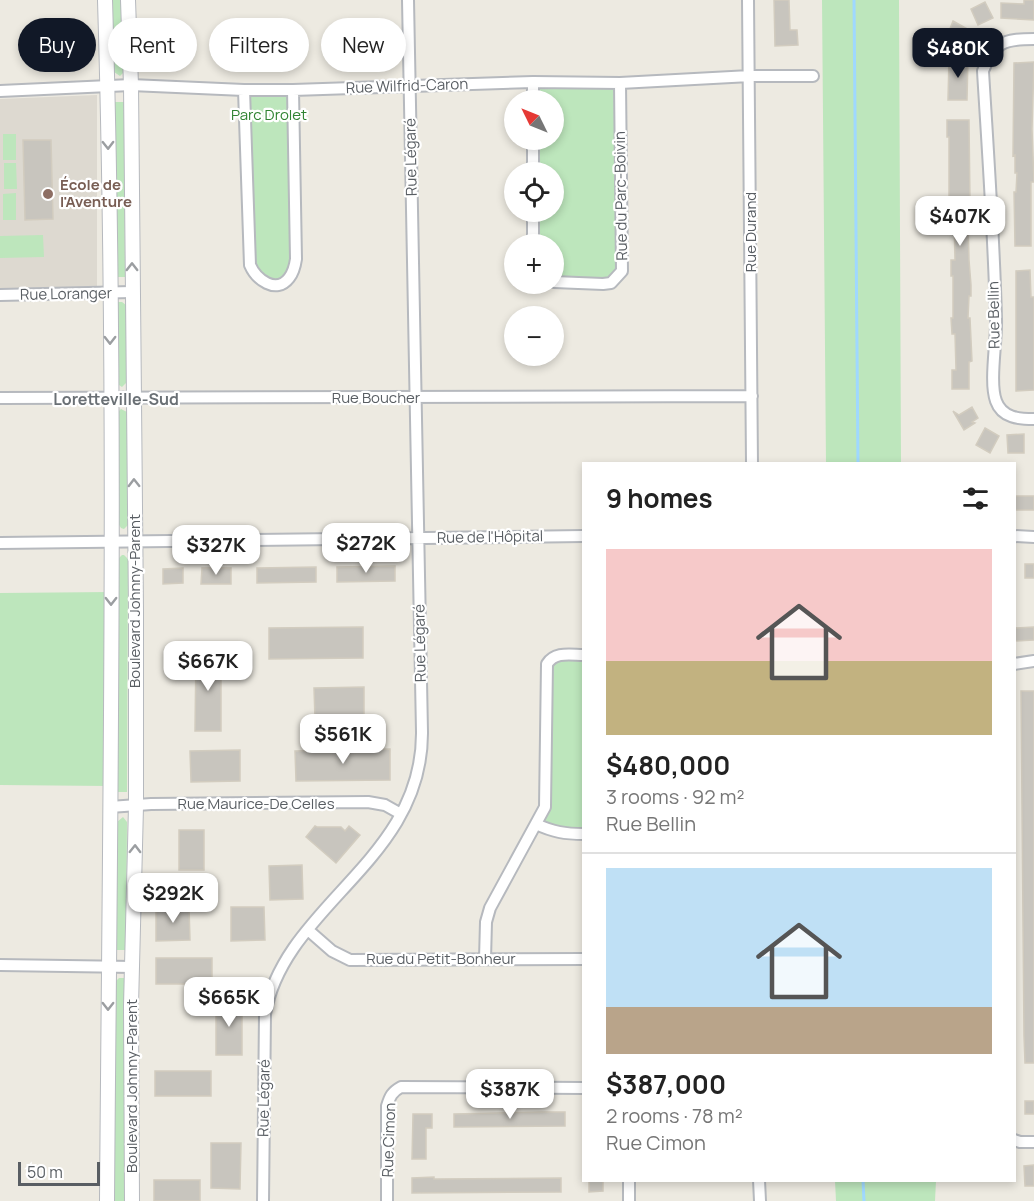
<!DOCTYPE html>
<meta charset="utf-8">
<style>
:root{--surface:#fff;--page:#f2f2f2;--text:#222;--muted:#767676;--line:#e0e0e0;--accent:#111827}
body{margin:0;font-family:Manrope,sans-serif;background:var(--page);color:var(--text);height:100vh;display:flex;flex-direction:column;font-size:22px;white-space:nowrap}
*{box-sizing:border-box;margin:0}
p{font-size:20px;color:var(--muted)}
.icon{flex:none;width:33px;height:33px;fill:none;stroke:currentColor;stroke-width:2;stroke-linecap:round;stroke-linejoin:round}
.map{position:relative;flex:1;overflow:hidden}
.side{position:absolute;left:582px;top:462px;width:434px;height:720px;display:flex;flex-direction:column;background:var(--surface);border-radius:0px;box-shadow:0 3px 9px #0003}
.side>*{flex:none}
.guide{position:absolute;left:18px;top:18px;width:474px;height:54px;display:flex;gap:12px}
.needle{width:39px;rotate:313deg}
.fabs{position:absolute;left:504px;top:90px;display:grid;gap:12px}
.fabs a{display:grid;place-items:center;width:60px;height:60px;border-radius:50%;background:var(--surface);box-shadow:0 3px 9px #0003;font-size:30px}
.scale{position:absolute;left:18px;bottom:15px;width:82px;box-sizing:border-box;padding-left:6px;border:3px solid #595e63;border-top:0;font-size:16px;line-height:21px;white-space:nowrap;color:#595e63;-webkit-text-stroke:4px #fff;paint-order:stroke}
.price{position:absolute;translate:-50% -51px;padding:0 14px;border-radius:12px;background:#fff;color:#222;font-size:20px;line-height:39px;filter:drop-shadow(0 2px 3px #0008)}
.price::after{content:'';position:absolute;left:50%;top:36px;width:18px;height:14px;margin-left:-9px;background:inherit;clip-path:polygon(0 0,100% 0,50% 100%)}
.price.on{background:var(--accent);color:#fff}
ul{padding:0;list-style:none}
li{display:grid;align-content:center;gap:12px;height:318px;padding:0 24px}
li+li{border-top:2px solid var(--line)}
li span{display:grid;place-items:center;height:186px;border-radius:0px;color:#555}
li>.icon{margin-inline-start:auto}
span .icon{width:108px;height:108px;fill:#fffc;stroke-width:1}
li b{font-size:26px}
h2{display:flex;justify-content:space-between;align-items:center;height:72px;padding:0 24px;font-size:26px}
.pill{padding:0 21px;border-radius:27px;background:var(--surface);box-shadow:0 3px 9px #0003;font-size:21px;line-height:54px}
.pill.on{background:var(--accent);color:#fff}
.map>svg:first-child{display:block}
</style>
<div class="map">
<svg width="1034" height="1201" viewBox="0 0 1034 1201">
<rect width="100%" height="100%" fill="#edeae1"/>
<!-- education -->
<path fill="#ddd9d0" d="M97,95V289L0,291V99Z"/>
<!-- green -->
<path fill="#bde6bc" d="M111,0H121L124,72L120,76L114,72Z
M822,0H899L901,463H826Z
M533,82L620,83L623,262L616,278L554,282V244H533V212H554V172H533V140H554V100H533Z
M244,90H293L296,259L284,283L254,274Z
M114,102H124L125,277H116Z
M3,134H16V160H3Z
M4,163H16L17,189H4Z
M16,193V220H3V194Z
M43,235L44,257L0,258V236Z
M118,302H122L126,305V383L122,387L116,383V306Z
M121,409L127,412L128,525L124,529L121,528L118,523L117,413Z
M122,555H124L128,559L127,792H118V559Z
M111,592L109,786L0,785V593Z
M583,655V834L536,824L545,807L547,664Z
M123,817L127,822L126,950H116L117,822Z
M119,978H124L126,982L124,1201H114L116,981Z
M835,1181H936L935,1201H836Z"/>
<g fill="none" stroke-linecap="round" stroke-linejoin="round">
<!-- stream -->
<path stroke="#9fd8ff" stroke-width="3" d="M854,0L858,464
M863,1180L864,1201"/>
</g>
<!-- building -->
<path fill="#c8c5be" stroke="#d2ccbf" stroke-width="1.5" d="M774,0H789L790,30H797L798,45L775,46Z
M1024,0H1034V20L1001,18V3L1024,4Z
M985,2L993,18L978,25L971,9Z
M953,21L971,31L961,47L946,39Z
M949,58H968L967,100H948Z
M1034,62L1032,129L1034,182H1031V246H1015L1014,192H1016L1017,173H1015V155L1013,156L1014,63Z
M947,120H969L970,204V219H968L969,260L971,285V296H969L968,318H970L972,361L969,362V389H952V370H956L955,334H952L951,318H953V276H951V260H955L954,219H949V137H947Z
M23,140H51L53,219L25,220Z
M1030,270L1031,297H1034V390L1016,391V271Z
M972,407L978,418L972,422L975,423L964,430L953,411L959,415Z
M985,428L999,436L990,453L976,445Z
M1024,434V453H1008L1007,435Z
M1014,496H1034V510H1014Z
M1025,564H1034V578H1025Z
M395,566V581L337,582V567Z
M316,567V582L257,583V568Z
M183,568V583L163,584V569Z
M202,568H231V584H201Z
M363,627V658L269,659V628Z
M1034,627V640L1014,641V628Z
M196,653H221V731H195Z
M364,687V718L315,719L314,688Z
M1021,691H1034V1063H1025L1024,1036Z
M390,749V780L296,781L295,751Z
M240,750V781L191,782L190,751Z
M315,826L317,827H341L345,831L349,826L360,835L336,863L306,837Z
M179,830H204V870H179Z
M302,865L303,899L270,900L269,866Z
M156,907H189L190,940L156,941Z
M231,907H264L265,940L231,941Z
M156,958H212V984H156Z
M216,1000H242V1055H216Z
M155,1071H211V1096H155Z
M1025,1101H1034V1114H1025Z
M546,1112H565V1126L454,1127V1114Z
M413,1114H432V1128H426V1159H412Z
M211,1143H241L240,1189L211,1188Z
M1034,1165V1186H1025L1024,1166Z
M434,1177V1179L561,1178V1192L412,1193V1178Z
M154,1180H200V1201H154Z
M589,1180H603V1191L589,1192Z"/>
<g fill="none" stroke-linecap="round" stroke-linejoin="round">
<defs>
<path id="minor" d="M748,0L752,464
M1034,39C1004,39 994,42 983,71C988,154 994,236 996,319C997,341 989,382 996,401C1002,418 1019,419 1034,419
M244,90L250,265C256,279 276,295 289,278C293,273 295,266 296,259L293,90
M0,91L131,85L244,90H293L533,82L620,83L750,76H813
M533,100V82
M533,172V140
M533,244V212
M554,282L603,284L611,283L622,271L620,83
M0,295L132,292
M0,398L752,396
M1014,536L1034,537
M0,543L584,536
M1014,664L1034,661
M110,807L151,804L368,802L385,805L401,814
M536,824C553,832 565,834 584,834
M308,930L332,951L350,960L584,959
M485,959L486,922L490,908L545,807L547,664C555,651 571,655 584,655
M0,965L133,967
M1014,1140L1020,1142H1034
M629,1180V1201
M759,1180L760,1201
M263,1201L265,1014C285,904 423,861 422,732L408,0
M387,1201V1106C390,1096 392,1092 401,1087L584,1088"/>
<path id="tertiary" d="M105,0C117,400 110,801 107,1201
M128,0L131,85L136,612V806L131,1006L132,1201"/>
</defs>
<!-- minor casing -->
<use href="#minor" stroke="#b6b9be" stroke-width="14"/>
<!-- tertiary casing -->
<use href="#tertiary" stroke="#b6b9be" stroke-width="16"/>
<!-- minor -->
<use href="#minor" stroke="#fff" stroke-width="10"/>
<!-- tertiary -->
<use href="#tertiary" stroke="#fff" stroke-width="14"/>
</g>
<!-- one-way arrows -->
<defs><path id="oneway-chevron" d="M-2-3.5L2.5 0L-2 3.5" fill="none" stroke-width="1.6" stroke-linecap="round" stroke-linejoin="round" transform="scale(1.5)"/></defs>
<g stroke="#9b9ea1">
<use href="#oneway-chevron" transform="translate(108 145) rotate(89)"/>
<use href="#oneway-chevron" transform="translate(132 267) rotate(-90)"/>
<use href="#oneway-chevron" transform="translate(110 340) rotate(90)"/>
<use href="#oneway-chevron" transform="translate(134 483) rotate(-91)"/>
<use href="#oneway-chevron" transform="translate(111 601) rotate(90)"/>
<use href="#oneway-chevron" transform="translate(135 849) rotate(-89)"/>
<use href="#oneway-chevron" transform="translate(108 1006) rotate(90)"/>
</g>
<!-- markers -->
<circle fill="#8d6e63" stroke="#fff" stroke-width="2" cx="48" cy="194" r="6"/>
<g text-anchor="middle" stroke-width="4.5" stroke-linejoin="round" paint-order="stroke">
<!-- street labels -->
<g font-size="15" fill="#595e63" stroke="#fff">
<text transform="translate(407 86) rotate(-2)" y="5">Rue Wilfrid-Caron</text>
<text transform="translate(411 157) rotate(-91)" y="5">Rue Légaré</text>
<text transform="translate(621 196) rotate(-91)" y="5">Rue du Parc-Boivin</text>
<text transform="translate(751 232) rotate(-90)" y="5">Rue Durand</text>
<text transform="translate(66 294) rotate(-1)" y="5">Rue Loranger</text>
<text transform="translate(994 315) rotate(-91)" y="5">Rue Bellin</text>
<text x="376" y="403">Rue Boucher</text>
<text transform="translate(490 537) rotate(-1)" y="5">Rue de l'Hôpital</text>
<text transform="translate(135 601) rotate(-90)" y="5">Boulevard Johnny-Parent</text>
<text transform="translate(420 643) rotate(-91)" y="5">Rue Légaré</text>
<text x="256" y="809">Rue Maurice-De Celles</text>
<text x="441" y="964">Rue du Petit-Bonheur</text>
<text transform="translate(132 1086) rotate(-90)" y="5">Boulevard Johnny-Parent</text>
<text transform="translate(264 1098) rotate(-89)" y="5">Rue Légaré</text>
<text transform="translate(389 1140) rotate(-88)" y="5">Rue Cimon</text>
</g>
<!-- park labels -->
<g font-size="15" fill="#308332" stroke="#fff">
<text x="269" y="120">Parc Drolet</text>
</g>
<!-- education labels -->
<g font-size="15" font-weight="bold" fill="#785e54" stroke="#fff" text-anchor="start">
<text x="60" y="190">École de<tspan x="60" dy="17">l'Aventure</tspan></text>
</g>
<!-- neighbourhood labels -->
<g font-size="16" font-weight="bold" fill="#6a7075" stroke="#fff">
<text x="116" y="405">Loretteville-Sud</text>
</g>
</g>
</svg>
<div class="fabs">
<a><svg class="needle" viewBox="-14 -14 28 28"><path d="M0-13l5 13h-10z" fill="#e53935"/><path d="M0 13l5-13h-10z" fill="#767676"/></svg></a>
<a><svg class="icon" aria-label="locate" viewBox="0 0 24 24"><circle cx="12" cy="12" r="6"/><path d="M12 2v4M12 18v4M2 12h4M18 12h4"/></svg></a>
<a>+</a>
<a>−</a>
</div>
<div class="scale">50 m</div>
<b class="price on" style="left:958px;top:79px">$480K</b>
<b class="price" style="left:960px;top:247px">$407K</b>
<b class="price" style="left:366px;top:574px">$272K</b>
<b class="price" style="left:216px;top:576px">$327K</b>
<b class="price" style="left:208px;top:692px">$667K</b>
<b class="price" style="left:343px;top:765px">$561K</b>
<b class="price" style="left:173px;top:924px">$292K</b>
<b class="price" style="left:229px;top:1028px">$665K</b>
<b class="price" style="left:510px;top:1120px">$387K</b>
<div class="guide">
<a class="pill on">Buy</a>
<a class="pill">Rent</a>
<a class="pill">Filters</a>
<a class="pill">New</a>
</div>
<section class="side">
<h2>9 homes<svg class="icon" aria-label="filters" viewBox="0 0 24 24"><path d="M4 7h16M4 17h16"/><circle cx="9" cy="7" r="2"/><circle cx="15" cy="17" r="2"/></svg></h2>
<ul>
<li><span style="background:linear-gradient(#f6c9c9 60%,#c2b280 0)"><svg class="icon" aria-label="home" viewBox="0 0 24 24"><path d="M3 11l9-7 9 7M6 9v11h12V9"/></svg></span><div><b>$480,000</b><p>3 rooms · 92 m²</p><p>Rue Bellin</p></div></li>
<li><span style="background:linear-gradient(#bfe0f5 75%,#b9a48a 0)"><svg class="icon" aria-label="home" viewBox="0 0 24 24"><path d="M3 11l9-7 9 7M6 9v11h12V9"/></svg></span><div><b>$387,000</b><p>2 rooms · 78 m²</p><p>Rue Cimon</p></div></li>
</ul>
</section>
</div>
